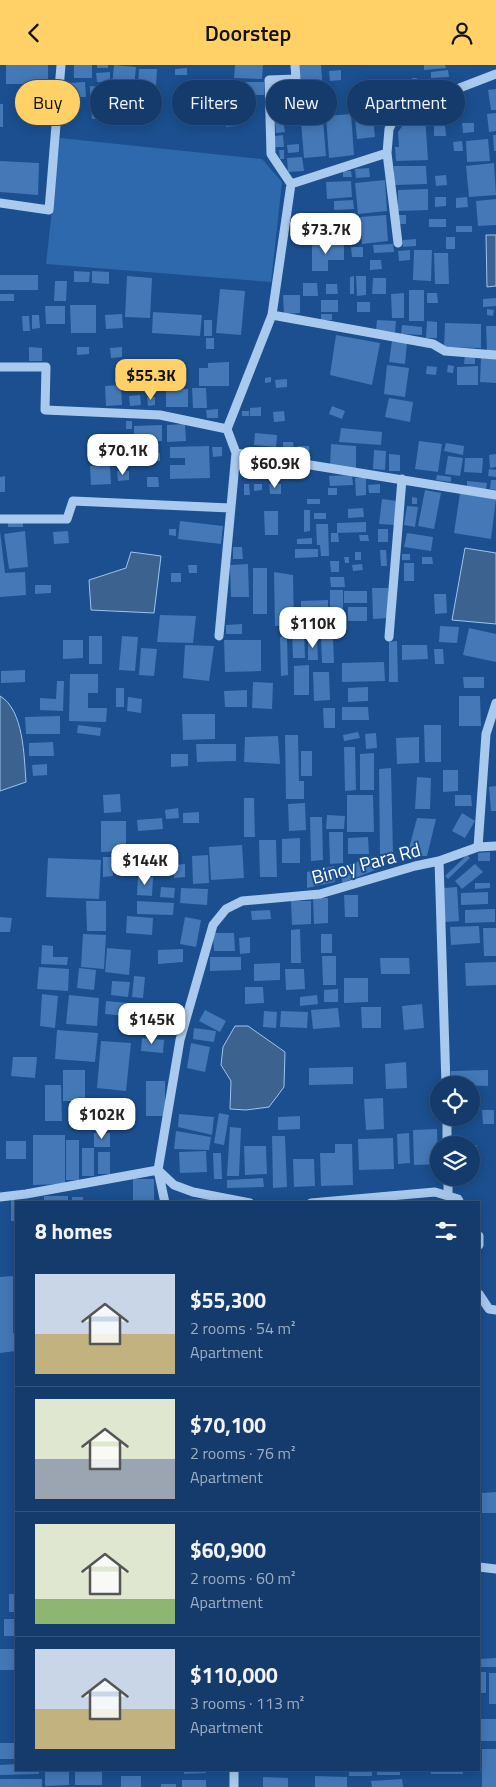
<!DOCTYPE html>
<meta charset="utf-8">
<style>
:root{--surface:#143b6b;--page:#1d4271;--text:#f1f3f6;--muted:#9dadc1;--line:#33557e;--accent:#ffd166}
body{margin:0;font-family:"Titillium Web",sans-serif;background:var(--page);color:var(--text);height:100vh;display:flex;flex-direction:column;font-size:19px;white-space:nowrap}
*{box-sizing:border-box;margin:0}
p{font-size:16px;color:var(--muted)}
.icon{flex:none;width:28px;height:28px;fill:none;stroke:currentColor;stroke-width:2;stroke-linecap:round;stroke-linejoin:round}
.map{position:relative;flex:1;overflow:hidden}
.side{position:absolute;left:15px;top:1136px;width:465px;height:570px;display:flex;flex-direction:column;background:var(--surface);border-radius:0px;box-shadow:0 2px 12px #0003,0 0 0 1px var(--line)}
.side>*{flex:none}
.guide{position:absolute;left:15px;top:15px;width:466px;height:45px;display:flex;gap:10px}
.tools{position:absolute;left:430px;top:1011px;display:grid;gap:10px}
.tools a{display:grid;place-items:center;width:50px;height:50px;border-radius:50%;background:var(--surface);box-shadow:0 2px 12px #0003,0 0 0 1px var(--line);font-size:25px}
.price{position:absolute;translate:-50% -42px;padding:0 11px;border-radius:10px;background:#fff;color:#222;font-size:16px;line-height:32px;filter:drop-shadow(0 1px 2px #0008)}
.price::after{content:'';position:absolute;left:50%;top:30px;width:15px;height:11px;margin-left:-8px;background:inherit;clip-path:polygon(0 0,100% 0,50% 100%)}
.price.selected{background:var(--accent);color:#111}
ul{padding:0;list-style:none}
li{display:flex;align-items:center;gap:15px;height:125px;padding:0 20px}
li+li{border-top:1px solid var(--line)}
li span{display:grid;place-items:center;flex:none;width:140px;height:100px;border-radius:0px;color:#555}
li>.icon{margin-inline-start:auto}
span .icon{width:60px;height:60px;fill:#fffc;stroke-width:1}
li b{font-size:21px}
h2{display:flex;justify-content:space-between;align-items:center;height:60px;padding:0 20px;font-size:21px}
.tag{padding:0 18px;border-radius:22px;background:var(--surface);box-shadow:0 2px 12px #0003,0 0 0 1px var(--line);font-size:18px;line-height:45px}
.tag.selected{background:var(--accent);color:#111}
header{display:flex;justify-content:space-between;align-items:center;height:65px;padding:0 20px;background:var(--accent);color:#111;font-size:22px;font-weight:600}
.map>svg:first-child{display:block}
</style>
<header><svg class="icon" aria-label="back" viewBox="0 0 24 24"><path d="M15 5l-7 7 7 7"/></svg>Doorstep<svg class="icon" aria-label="person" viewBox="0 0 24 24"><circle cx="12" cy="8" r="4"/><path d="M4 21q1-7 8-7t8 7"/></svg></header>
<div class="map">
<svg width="496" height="1722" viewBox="0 0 496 1722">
<rect width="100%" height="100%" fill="#1b4f8f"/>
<!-- green -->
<path fill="#2e69ad" d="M60,73L262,94L282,117L271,217L46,199Z"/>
<!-- water -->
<path fill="#3c6290" stroke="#9cc4f0" d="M486,170H496V221L487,222Z
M465,483L496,488V559L452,555Z
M131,487L161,491L154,548L91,545L89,515L126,503Z
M0,631C24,645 24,692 26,717L0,726Z
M235,961H248L285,987L284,1022L269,1042L246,1045L230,1044L231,1016L221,1000L223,982Z"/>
<!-- building -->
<path fill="#4478b7" d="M6,0H48V19H6Z
M74,0H92V13H74Z
M97,0H108V3H97Z
M114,0L136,2L134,23L112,21Z
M235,0H263L262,14L234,13Z
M299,0H321L323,28L302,30Z
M424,0H445L446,3L424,5Z
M187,3V10H175V4Z
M139,4H157L156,21L138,20Z
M341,5V15L330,16L329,6Z
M448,5L449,12L431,13V7Z
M110,7V17H97L96,8Z
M412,13H417V18L412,19Z
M85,17L86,32H68L67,18Z
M239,17H264V30H239Z
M226,19H236V43H226Z
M286,19V28L275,29L274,20Z
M90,21L132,23L131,43L90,41Z
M496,24V45H491L488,25Z
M408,25V35L397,36L396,26Z
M296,34L297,48L286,49L284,35Z
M273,35H280L281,47H274Z
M310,36L311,44L300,45V37Z
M0,39H3V62H0Z
M91,44H111V54H92Z
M226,47H237V61L226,62Z
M496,48V66L489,67L487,49Z
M351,49L354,90L329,93L326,51Z
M425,50L428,95L396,96L395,82H399L398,67L409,51Z
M373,53L375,72L357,74L355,54Z
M283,54L285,67L276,68L275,55Z
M323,55L326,91L304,93L301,57Z
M462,58H474V67L463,68Z
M434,61H445L446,71H434Z
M283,70L284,82H275V71Z
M493,70H496V86H494Z
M488,74L490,96L467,97L466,76Z
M462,76L463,86H454L453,77Z
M299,79V87L288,88L287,80Z
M279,85H284V94H280Z
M302,92L304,106L288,107L287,93Z
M0,96L39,98L38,130L0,127Z
M494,98L496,130L469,132L466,101Z
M394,101H426L427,119L394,120Z
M369,103L370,112L356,113L355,104Z
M343,106H351L352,112H343Z
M446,110L447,120L436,121L435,111Z
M385,115L387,146L358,149L355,118Z
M351,116L352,132L327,134L326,117Z
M428,124V145L398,146V125Z
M435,132H446V141L435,142Z
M467,132L468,142L456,143V133Z
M496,134V160L478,161L476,136Z
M353,135L354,144L334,145V136Z
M346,148H355L356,171H347Z
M297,150H343V173H296Z
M386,150L388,176L362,179L360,152Z
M399,150H406V159H399Z
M429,154H446V162H429Z
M456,161H472V167H456Z
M446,172H455V184H446Z
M416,174V181L403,182V175Z
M312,178H344V195H328V206H312Z
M393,179L394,187L374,188L373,180Z
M351,182H363V192H352Z
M410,185V195L399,196L398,186Z
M414,185H432L431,216L413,215Z
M434,188H448L449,219H435Z
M370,195H381L382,204L370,205Z
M74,206L90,207L89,217H74Z
M92,206L109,207V219L92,218Z
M0,210H38V225H0Z
M127,211L152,213L150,253L125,252Z
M354,211V229H350V212Z
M356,211H366V230L357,231Z
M373,213H386V229H372Z
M55,216H67L66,236H54Z
M303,218H317L318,231H303Z
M326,219H337L338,229H326Z
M220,224L245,226L241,270L216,268Z
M409,225H424V256H409Z
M404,228V253H392L391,229Z
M427,228H437L438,238H427Z
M0,229H14V236H0Z
M283,230H300V248L284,249Z
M496,233V241L483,242V234Z
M321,235H338V247H321Z
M357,237H370V247H357Z
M70,240H96V268H71Z
M45,241H65V259H46Z
M487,244L494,245L493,251L487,250Z
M153,247L202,250L200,271L152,268Z
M122,249L123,263L106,264L105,250Z
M321,249H332V255H321Z
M32,250H39L40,263L32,264Z
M22,251H29L30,266H23Z
M204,255H212V271H204Z
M377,255L396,256L395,267L376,266Z
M427,256L437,257V273H426Z
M445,258L481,259V283L444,282Z
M402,260L422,262V270L401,269Z
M486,261H496V286H487Z
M336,270L380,278L372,320L330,310Z
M206,273H214V284H206Z
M392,276L407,278L405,299L389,297Z
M29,282L42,283V296H29Z
M77,282H89V289L77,290Z
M122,282V292L111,293L110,283Z
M465,290L475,291V299H464Z
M481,293H496V318L480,317Z
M229,297V321H199V303H208V298Z
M387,300L409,303L405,332L384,329Z
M448,300L454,301L453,308L447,307Z
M427,301L437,302L436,310L426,309Z
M478,301V320H457V302Z
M271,312V317L265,318V313Z
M287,314V322L276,323L275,315Z
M121,320L122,340L106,341L105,321Z
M192,323H206L207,343H193Z
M166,324H188V342H166Z
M140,330L141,340L130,341L129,331Z
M147,332H155V340L148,341Z
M389,333L413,337L410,357L385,352Z
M332,341L345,346L342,354L329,349Z
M261,342V351H250V343Z
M218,344V353H207L206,345Z
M242,346H249V351H242Z
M284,346L285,356L274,357L273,347Z
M126,356H132V364H126Z
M185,359L186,376L167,377V360Z
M162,360V376L134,377V361Z
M341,363L382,367L381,380L339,377Z
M255,368L277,370L276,382L254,380Z
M419,376L442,379L438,407L415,404Z
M283,377H293L294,384L283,385Z
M446,378L464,381L463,390L444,386Z
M331,379L356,381V406L330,402Z
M209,381L210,413L170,414V400H185V393H170V382Z
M297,381H309L310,395L297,396Z
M212,382H222V391L213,392Z
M374,385L386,386L385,405L373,404Z
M148,388H160V396H149Z
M389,389L400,390V406H389Z
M496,389V402L490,403L489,390Z
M448,391L463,393L460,411L445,409Z
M465,393H483L482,408L464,407Z
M110,400L111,419L91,420L90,401Z
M489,404L496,405V412L488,411Z
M117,406H129V415L118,416Z
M352,410L353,420L330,421L329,411Z
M437,410L451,412V417L436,415Z
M5,411V427H0V412Z
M147,412H158L159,422H147Z
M355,413H366V430L356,431Z
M491,415H496V425L490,424Z
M467,416L487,418L486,425L467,423Z
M244,419H249L250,430H244Z
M254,419H262V425L254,426Z
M269,419H281V429H270Z
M380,419V428H369L368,420Z
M328,423H337V430H328Z
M425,425L441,428L434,464L418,461Z
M460,428L496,434L491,474L454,468Z
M412,432L417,433V439H412Z
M307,434H320V439H307Z
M382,434L397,436L395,460L379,459Z
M407,441L418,442L415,462L404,460Z
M363,443L364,452L348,453V444Z
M304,445H310V466L304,467Z
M264,446H278V470H265Z
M314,448H326V454H314Z
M23,456V462H8V457Z
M180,456L223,461L221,479L178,474Z
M366,457V467L337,468V458Z
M316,459H328L329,491H321L320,480H317Z
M169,464H176V471L169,470Z
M378,464H388V477H378Z
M0,466L5,508L25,507L26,530L0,532Z
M25,466L28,502L9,504L4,469Z
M68,466L69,478L54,479L53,467Z
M331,468H338L339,477H331Z
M407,468L433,472L431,486L404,482Z
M359,470H368L369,476H360Z
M312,473V479H297V474Z
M233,482H242L243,494H233Z
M295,484H318V492L295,493Z
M380,485H386L387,501H381Z
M355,487H361V495H355Z
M402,489H410V495H402Z
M344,492H349V498H345Z
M422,492H432L433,499H422Z
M330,496H339V507H331Z
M404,498H414V516H404Z
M248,499L249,532H231L230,500Z
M362,499L363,505L353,506L352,500Z
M188,500H197V508H189Z
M253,503H267V549H253Z
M274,507L293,510L294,560L275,561Z
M171,508H181V517H171Z
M330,512H344L345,522H331Z
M35,520H51V528L35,529Z
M372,523H388V553L373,554Z
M330,525H343V556H330Z
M344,526H367V538H344Z
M434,529H446L447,548L435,549Z
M328,535V557H301V536Z
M348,542H367V556H348Z
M160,550L196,551L193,578L157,577Z
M242,559V569H226V560Z
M440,561L459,562L457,578L439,577Z
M469,563L496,569V597L463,590Z
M292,566H304L305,593H293Z
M89,571H102V599H89Z
M122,571L138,572L135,606L119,605Z
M287,571L288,610L281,611L280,572Z
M321,571H333L334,598H322Z
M308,573H317L318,595H308Z
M63,575H83V593L63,594Z
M224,575H261V606L225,607Z
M397,576L398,617H389V577Z
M185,580L214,581L209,616L183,613Z
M402,580H427L428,594L402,595Z
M141,583L157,584L154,611L139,610Z
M434,584H443L444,599H435Z
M384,597L385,616L342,617V598Z
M309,600V630H294V601Z
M25,605V617L1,618V606Z
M313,607H329L330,635L314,636Z
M70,609H98V628H88V643H107L106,657L69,656Z
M463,612H484V623H464Z
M57,616H64L63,646L40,645V633L56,634Z
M253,617L273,618L272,644L252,643Z
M368,622V636L348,637V623Z
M116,623H124V642H116Z
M247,625V642H225L224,626Z
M459,631H480L481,661H459Z
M128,632L142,634L141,648L127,646Z
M342,642H368L369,655H342Z
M323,643H335V663H324Z
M182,649H215V674L183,675Z
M60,651V669H26L25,652Z
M78,660L101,663L100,671L77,668Z
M424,660H441V697H425Z
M358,667L360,673L344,676L343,670Z
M376,668L377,683L366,684L365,669Z
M285,670H298L299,716H304V734H286Z
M278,671L280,699L244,697L245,672Z
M419,672V698L397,699L396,673Z
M53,677L54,691H29V678Z
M196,679H236V696L197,697Z
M344,682H355L356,725L345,726Z
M301,686H312V711H301Z
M374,688V725H360V689Z
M171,689H188V701L171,702Z
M47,699V710L33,711L32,700Z
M391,703L393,789H380L379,704Z
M443,705H458V726L443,727Z
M417,712L431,713L430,744H415Z
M496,721V746H491L489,722Z
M120,729L121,747L104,748L103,730Z
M347,730H373L374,767H347Z
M455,730H471L472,741H455Z
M244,733H254L255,772H244Z
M305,738L306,765L289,766L288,739Z
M178,743L179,753L166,754L165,745Z
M199,747V758H183V748Z
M462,748L475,756L465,773L452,766Z
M327,750L345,751L344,764H326Z
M310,752H322L323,795L311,796Z
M162,753L163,764L138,766L137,755Z
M417,753L436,754L427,791H407Z
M101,756H126V786L101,787Z
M329,767H343V798L330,799Z
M368,772L369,789H348V773Z
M300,773V798H282V774Z
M259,775H276L277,812H260Z
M242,780L244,813L211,815L209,782Z
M163,787V798L142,799L141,788Z
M490,787V796H478V788Z
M208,790L209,818L193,819L192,791Z
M467,790L470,793L448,814L445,811Z
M373,791L378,804L342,818L343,802Z
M103,792H113V811L103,812Z
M48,793L101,795L99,834L46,832Z
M185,799V812L174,813V800Z
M475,799L483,807L462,824L455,816Z
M334,801L335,817L307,823V807Z
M138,811L153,812L152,831L137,830Z
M475,818H490V823L475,824Z
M161,822L175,823L174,833L160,832Z
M457,822L459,856L445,857L444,823Z
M181,823L208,824L207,840L180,838Z
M488,827V839L461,840V828Z
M344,830H358V852H345Z
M313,833H328V858L314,859Z
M86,836H106V866H87Z
M137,836L174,838L173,850L137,849Z
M291,836H311V859L292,860Z
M495,844V857L465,858V845Z
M270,845L271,854L252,855L251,846Z
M127,851L153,853L152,870L126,868Z
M0,852L12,853L10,867H0Z
M185,852L201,855L196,882L180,879Z
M479,861L480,878L451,880L450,862Z
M483,863H496V891H484Z
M300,864L301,898H291V865Z
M213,868H234L235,886H214Z
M83,869L106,870L104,904L81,902Z
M321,869H332V888H321Z
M250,872V888L240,889L239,873Z
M42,880L53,881V892H68L67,900L41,899Z
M107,883L131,885L129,910L105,907Z
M183,884V897L158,899V885Z
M322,891H336V920H323Z
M210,892H241V905L210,906Z
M380,893H409L410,909H381Z
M496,897V920L466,921L465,898Z
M280,898V915L254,916V899Z
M39,902L69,904L68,926L37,924Z
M79,903L96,905L94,925L77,923Z
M285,904H304L305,924L286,925Z
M134,911L145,912L143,933L132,932Z
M344,913H368V937L344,938Z
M112,916L130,917L128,932L111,930Z
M245,922H263L264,938L245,939Z
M338,924V937H324V925Z
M42,929L58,931L55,963L40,961Z
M69,930L99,933L97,961L66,959Z
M317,930L318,939L300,941V932Z
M106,936L139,939L138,952L105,949Z
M422,939L424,963L404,965L402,941Z
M361,942H381V963H362Z
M338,943L340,962L313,964L311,945Z
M205,945L226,956L220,967L199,956Z
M264,946L277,947L276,963L263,962Z
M281,946L308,947L307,963L280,962Z
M194,963L216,966L214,977L193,974Z
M57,965L98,968L95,997L55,994Z
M142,973L164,975L163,988L141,986Z
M101,976L131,978L126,1026L97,1023Z
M191,978L210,982L205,1007L187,1003Z
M13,992H37L35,1013L11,1011Z
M406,997L407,1023L386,1024L385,999Z
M353,1002V1019L309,1020V1003Z
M63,1005H85V1036H63Z
M488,1005V1021L451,1020V1006Z
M146,1016H165V1051H146Z
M45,1020H61L62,1056H45Z
M383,1033L384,1064L366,1065L364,1034Z
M77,1041H92V1057H77Z
M482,1045H494V1059H483Z
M101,1047H128V1064L101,1065Z
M219,1048L229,1050L224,1080L214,1078Z
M179,1049L214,1052L212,1070L178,1062Z
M300,1051V1064L278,1065V1052Z
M230,1062L241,1063L239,1111H227Z
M437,1064L438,1099L414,1100L413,1065Z
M176,1066L211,1072L209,1085L174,1084Z
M94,1068H110V1082H94Z
M409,1068L410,1098L398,1099L397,1069Z
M33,1070H65V1119L33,1120Z
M272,1071H285L287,1122L273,1123Z
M393,1073L394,1104L359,1105L358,1074Z
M66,1075H79V1115H66Z
M6,1076H26V1094H6Z
M335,1079H352L353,1120L321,1121L320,1088H335Z
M471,1080H477L478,1103H471Z
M244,1081H266L267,1109L245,1110Z
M82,1083H94V1111H82Z
M206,1086L207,1107L180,1108L179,1087Z
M98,1087H110V1109H98Z
M213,1088H221L222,1114H214Z
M293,1094H314L315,1121L294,1122Z
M263,1113L264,1122L227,1123V1115Z
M133,1114H154V1136H133Z
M44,1131H68V1138H44Z
M72,1132H83V1138H72Z
M222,1134V1138H173V1135Z
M11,1135H36V1138H16V1156H11Z
M13,1211V1268H16V1286L0,1288V1212Z
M496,1427V1448H482V1428Z
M9,1529H16V1547H9Z
M4,1554H16V1571H4Z
M0,1584H16V1605H0Z
M496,1593V1602H479V1594Z
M479,1607H486V1628H479Z
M489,1608H496V1639H489Z
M479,1654H496V1676H479Z
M0,1678H16V1694H0Z
M482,1684H496V1722H482Z
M16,1699V1705H39V1709L0,1710V1700Z
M45,1705H69V1720L45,1721Z
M184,1705H206V1708L184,1709Z
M349,1705H372V1711H349Z
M377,1705H400V1710H377Z
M431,1705H463V1709H431Z
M75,1706H102V1720H75Z
M121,1711H141V1722H121Z
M315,1711L347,1712V1722H315Z
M263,1712L288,1713V1722H263Z
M0,1714H42V1722H0Z
M402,1714L403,1722H372L371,1716Z
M182,1715H206V1722H182Z
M161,1719H176V1722H161Z"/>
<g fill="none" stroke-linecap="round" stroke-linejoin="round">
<!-- minor -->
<path stroke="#a9c9ee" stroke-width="9" d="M387,88L398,178
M291,119L271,89L269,15L296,14L295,0
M0,138L49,145L61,0
M272,250L433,279L445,286L496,290
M0,302H46L45,345L160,350L227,364L236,388L496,430
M227,364L272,250L291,119L387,88L389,64L397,47L496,9
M0,454H67L73,436L230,443
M219,571L236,388
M389,572L402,414
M478,782L486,669L496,638
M439,796L446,1020
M447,1052V1080
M448,1112V1131
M0,1132L26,1129L158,1105L165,1138
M250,1138L193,1127L174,1120L158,1105L180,975L213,860L226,844L242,836L320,829L415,801L439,796L478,782L496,781
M311,1138L435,1127L458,1134L460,1138
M479,1171V1180
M479,1229L489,1244L496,1245
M479,1502L496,1504
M234,1722V1705"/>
</g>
<g text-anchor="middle" stroke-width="4" stroke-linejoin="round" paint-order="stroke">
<!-- street labels -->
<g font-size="19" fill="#fff" stroke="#1b4f8f">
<text transform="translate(366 798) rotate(-15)" y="7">Binoy Para Rd</text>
</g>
</g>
</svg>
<div class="tools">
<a><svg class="icon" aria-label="locate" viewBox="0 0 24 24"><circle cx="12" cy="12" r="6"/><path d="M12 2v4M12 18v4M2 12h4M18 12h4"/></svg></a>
<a><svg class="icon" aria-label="layers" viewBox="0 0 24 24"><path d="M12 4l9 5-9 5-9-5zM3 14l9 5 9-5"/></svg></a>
</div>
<b class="price" style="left:326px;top:190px">$73.7K</b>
<b class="price selected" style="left:151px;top:336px">$55.3K</b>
<b class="price" style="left:123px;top:411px">$70.1K</b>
<b class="price" style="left:275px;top:424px">$60.9K</b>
<b class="price" style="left:313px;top:584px">$110K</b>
<b class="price" style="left:145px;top:821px">$144K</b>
<b class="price" style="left:152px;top:980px">$145K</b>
<b class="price" style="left:102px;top:1075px">$102K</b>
<div class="guide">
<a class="tag selected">Buy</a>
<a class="tag">Rent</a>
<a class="tag">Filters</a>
<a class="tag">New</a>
<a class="tag">Apartment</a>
</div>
<section class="side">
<h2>8 homes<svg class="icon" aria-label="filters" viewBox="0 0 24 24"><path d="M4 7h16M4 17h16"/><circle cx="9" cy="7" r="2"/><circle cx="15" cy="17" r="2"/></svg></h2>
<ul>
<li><span style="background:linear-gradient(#c9d6e8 60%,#c2b280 0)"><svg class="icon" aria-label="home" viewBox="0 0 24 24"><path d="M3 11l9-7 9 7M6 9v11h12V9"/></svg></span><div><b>$55,300</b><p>2 rooms · 54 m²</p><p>Apartment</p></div></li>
<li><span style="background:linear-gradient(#dfe7d0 60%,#9aa5b1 0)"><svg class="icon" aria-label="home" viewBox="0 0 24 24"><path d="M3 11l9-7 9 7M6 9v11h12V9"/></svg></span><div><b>$70,100</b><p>2 rooms · 76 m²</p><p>Apartment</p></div></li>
<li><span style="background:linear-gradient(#dfe7d0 75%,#8fb573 0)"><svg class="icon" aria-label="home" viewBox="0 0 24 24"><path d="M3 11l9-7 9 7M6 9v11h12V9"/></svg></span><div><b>$60,900</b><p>2 rooms · 60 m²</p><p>Apartment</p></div></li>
<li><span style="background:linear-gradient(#c9d6e8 60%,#c2b280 0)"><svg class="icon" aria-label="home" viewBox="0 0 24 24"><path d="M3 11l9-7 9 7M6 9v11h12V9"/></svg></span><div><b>$110,000</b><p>3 rooms · 113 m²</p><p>Apartment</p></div></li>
</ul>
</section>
</div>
